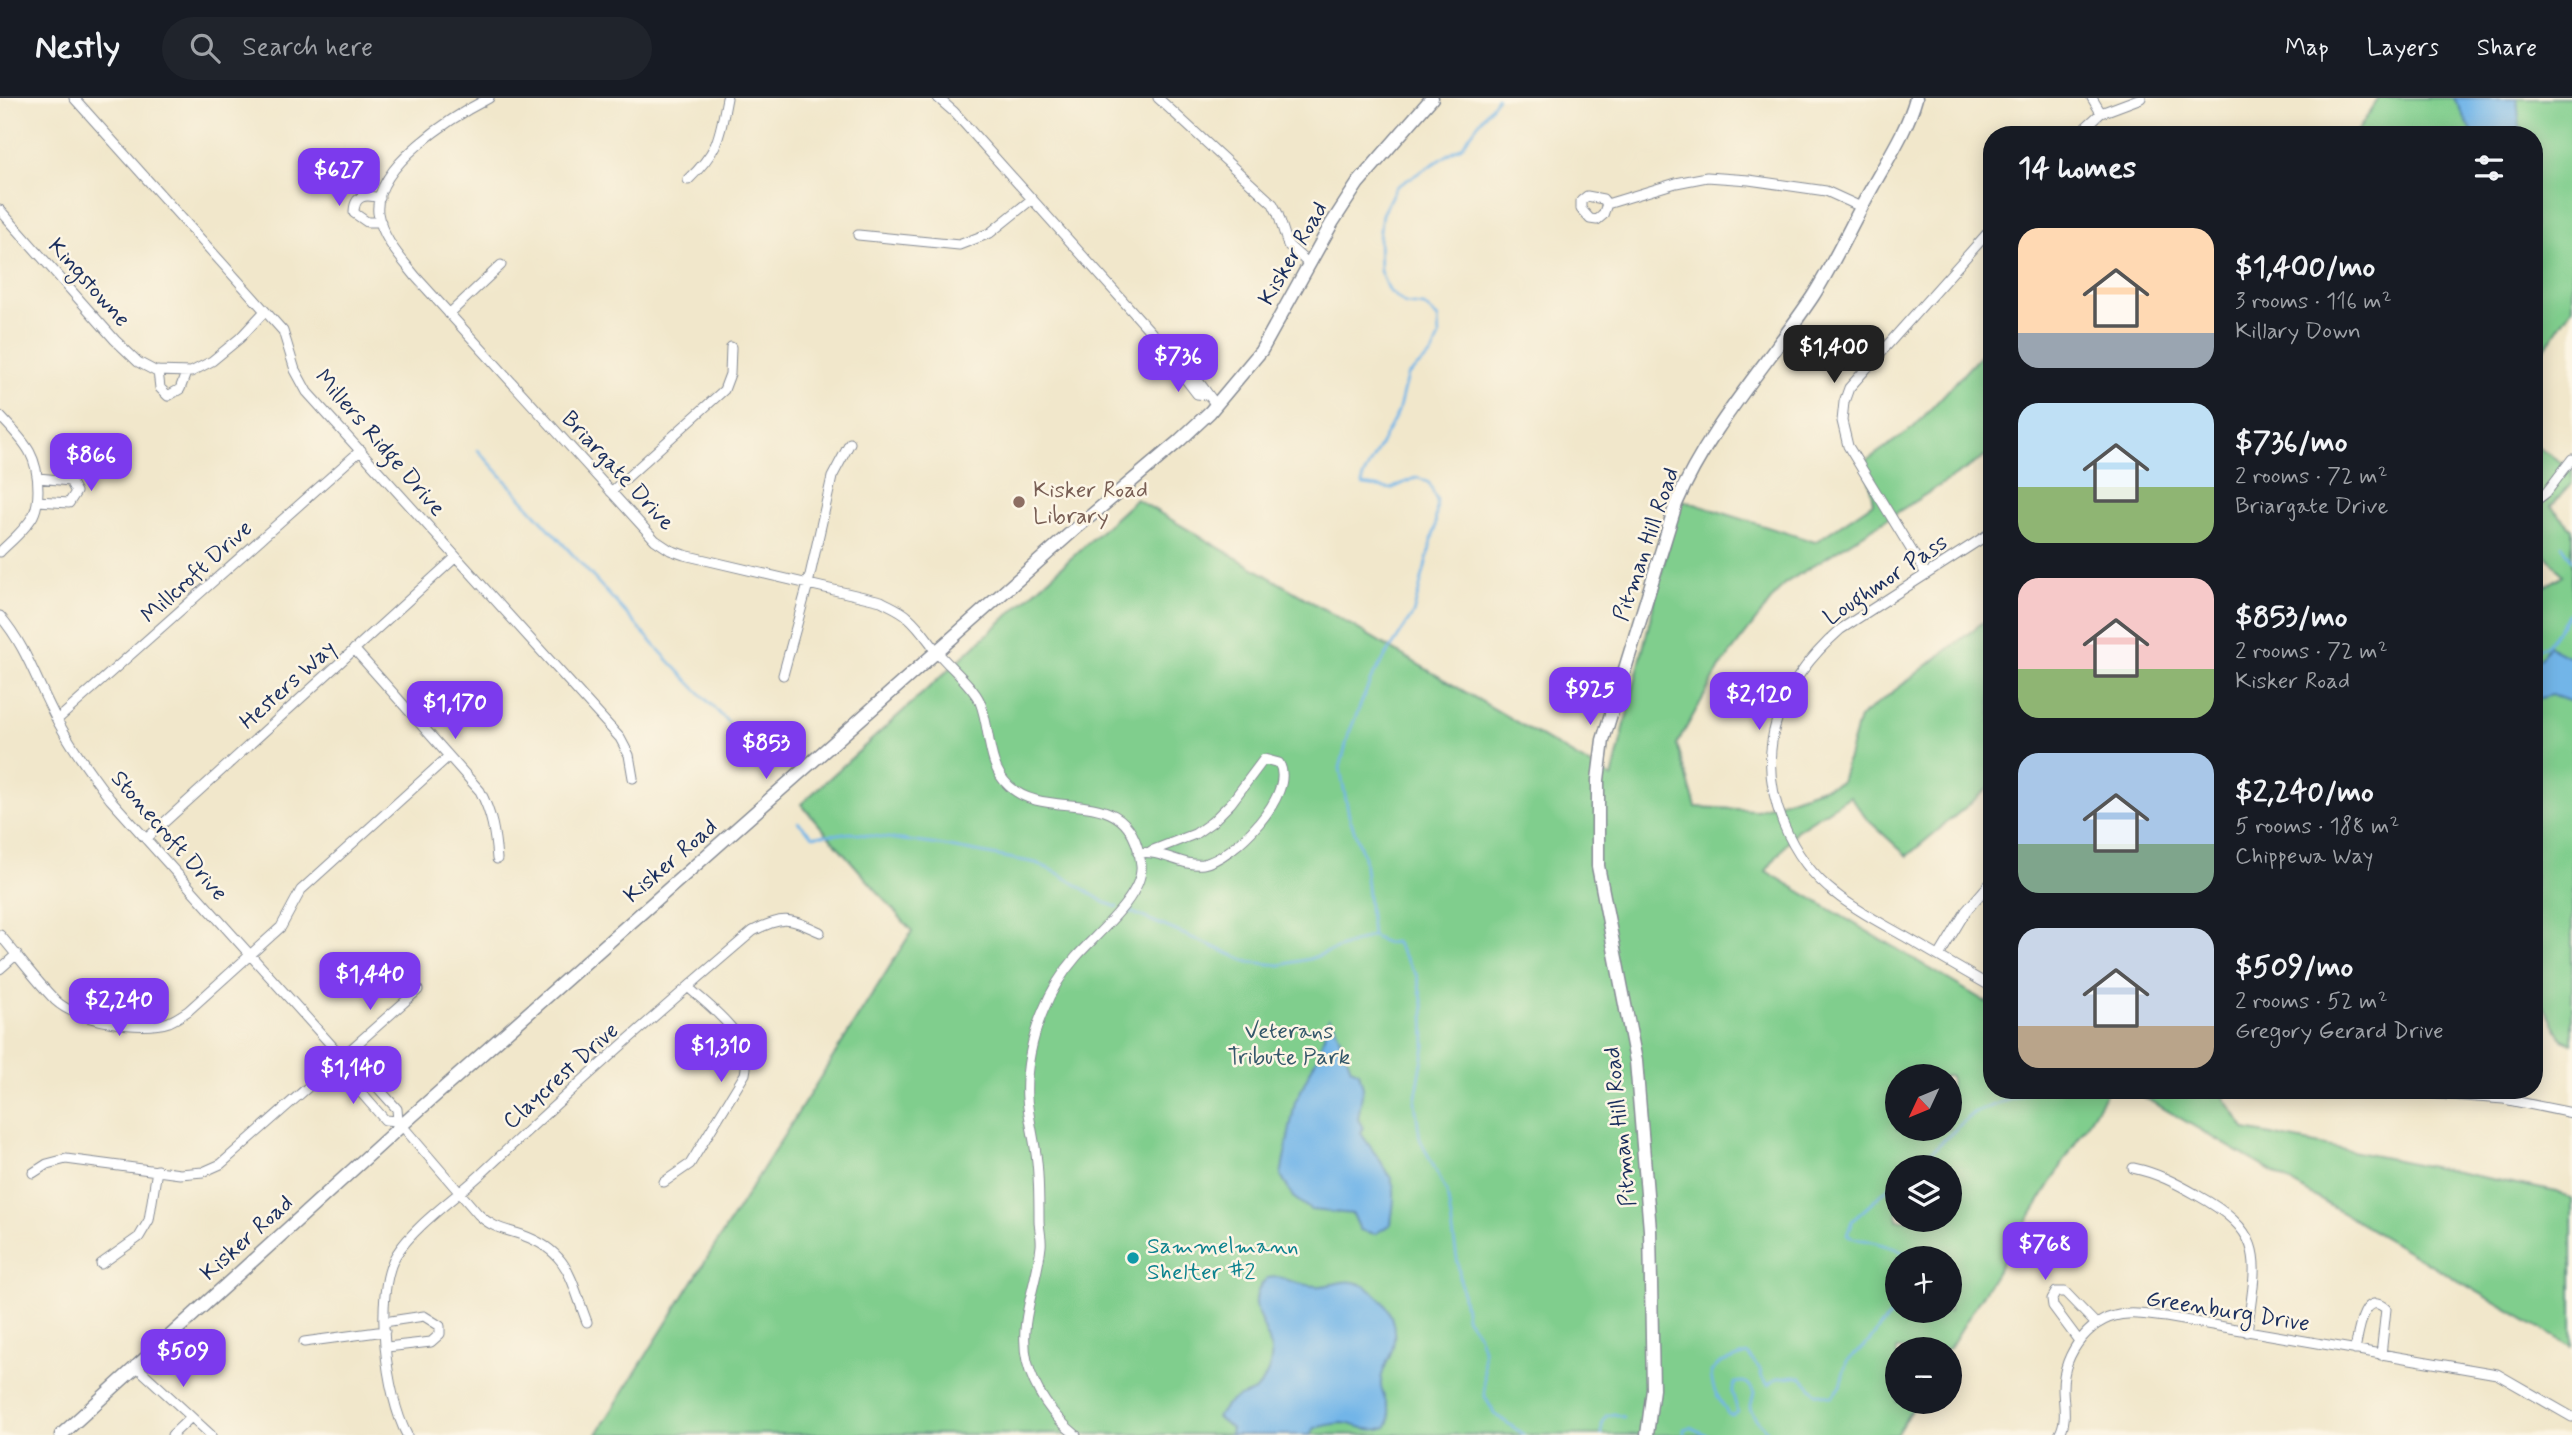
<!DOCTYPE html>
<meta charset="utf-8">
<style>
:root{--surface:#171b24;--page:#20242c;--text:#f1f3f6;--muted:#9ea1a6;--line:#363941;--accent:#7c3aed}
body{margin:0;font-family:Mynerve,sans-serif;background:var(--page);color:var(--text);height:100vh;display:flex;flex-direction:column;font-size:26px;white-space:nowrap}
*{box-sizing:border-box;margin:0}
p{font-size:23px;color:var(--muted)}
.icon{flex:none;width:38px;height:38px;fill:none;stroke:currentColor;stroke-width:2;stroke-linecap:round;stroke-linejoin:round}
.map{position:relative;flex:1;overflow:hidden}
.drawer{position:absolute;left:1983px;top:28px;width:560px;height:973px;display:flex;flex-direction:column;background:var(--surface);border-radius:28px;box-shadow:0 4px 18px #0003}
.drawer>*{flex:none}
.needle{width:46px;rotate:226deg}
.controls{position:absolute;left:1885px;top:966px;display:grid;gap:14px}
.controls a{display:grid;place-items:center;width:77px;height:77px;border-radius:50%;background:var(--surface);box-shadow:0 4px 18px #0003;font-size:35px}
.price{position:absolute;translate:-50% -60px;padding:0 16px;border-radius:14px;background:var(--accent);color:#fff;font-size:23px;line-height:46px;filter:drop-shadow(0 2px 4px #0008)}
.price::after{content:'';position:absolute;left:50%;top:42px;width:21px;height:16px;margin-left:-10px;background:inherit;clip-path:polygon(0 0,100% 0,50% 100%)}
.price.active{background:#222;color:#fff}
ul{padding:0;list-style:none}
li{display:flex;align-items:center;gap:21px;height:175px;padding:0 35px}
li span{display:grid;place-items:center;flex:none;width:196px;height:140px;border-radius:21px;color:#555}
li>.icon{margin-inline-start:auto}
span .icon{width:84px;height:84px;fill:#fffc;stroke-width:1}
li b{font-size:30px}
h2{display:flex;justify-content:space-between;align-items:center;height:84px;padding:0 35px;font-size:30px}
header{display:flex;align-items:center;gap:42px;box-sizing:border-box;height:98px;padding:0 35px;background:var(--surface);border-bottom:2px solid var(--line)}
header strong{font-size:33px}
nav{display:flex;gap:38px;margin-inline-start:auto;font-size:24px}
.search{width:490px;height:63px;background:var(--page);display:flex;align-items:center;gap:18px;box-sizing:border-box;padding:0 24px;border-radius:38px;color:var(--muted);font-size:26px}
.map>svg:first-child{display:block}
</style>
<header>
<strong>Nestly</strong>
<div class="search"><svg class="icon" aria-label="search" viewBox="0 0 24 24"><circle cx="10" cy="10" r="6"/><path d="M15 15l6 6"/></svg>Search here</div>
<nav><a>Map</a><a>Layers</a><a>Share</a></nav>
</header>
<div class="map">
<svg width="2572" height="1337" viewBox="0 0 2572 1337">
<rect width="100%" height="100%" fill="#fcf5e5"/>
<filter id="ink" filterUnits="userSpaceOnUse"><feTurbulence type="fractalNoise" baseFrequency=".0143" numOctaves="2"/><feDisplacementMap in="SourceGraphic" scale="14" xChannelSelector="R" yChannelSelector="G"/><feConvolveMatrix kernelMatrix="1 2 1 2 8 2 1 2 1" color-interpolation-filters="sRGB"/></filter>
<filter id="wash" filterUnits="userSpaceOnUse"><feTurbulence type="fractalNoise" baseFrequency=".00686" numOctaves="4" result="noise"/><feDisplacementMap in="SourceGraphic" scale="28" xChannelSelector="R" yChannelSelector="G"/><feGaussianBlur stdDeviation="1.57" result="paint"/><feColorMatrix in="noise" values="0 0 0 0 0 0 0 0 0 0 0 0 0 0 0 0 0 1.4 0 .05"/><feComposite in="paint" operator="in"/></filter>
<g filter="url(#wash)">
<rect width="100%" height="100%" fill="#f1e7cb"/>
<!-- green -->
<path fill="#80ce8d" stroke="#4e7e76" stroke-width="2" fill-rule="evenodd" d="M2379,0H2572V209L2534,267V37H2355Z
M1991,246V355L1784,486L1721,568L1677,646L1696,709L1757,712L1841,684L1859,620L1991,518V688L1907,758L1866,720L1850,698L1796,733L1766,773L1991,907L1992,992H2108L1949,1251H1897V1304H1916L1896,1337L597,1336L912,833L801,706L1136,401L1612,680L1679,401L1815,444L1873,405L1866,363L1914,329ZM1897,978H1950V1031H1897ZM1897,1069H1950V1122H1897ZM1897,1160H1950V1213H1897Z
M2534,347L2572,371V385L2551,408L2572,431V945L2562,941L2534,890V496L2563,477L2534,442Z
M2132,992H2219L2246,1032L2557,1094L2572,1101V1249Z"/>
<!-- water -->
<path fill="#72b5e8" stroke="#4672a3" stroke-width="2" d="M2454,0H2517L2520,33L2517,37H2474Z
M2549,548L2572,560V604L2552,597L2534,602V560L2540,561Z
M1329,920L1334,925L1351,970L1359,974L1363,990L1358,1021L1363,1030L1361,1035C1370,1051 1393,1075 1394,1092C1395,1103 1392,1115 1391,1126L1375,1136L1360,1132L1353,1116L1311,1112L1293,1099L1281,1077L1295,1004L1319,955Z
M1278,1179C1290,1183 1302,1187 1314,1188C1334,1190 1345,1176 1366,1189C1390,1204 1401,1230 1390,1258C1386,1267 1380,1277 1381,1288C1382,1299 1396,1319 1386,1329C1370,1337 1356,1325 1341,1325C1332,1326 1323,1328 1315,1330L1310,1337H1230L1231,1330L1217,1319C1220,1315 1224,1309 1227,1306C1242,1294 1257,1300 1266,1278C1268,1273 1271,1267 1271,1262C1275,1231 1238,1209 1267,1180Z"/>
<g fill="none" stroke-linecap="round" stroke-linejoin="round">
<!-- stream -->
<path stroke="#72b5e8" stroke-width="2.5" d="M478,352L669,563L772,670
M2562,447L2572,462
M2534,551L2546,549L2572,512
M798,724L813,738L851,735L939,747L1036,765L1056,774L1104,804L1117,809
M1124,811L1249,864L1280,867L1309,861L1372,838L1386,845L1395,844L1417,878L1424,911L1425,948L1415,1004L1420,1041L1447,1095L1466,1219L1479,1238L1483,1251L1485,1299L1495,1316L1524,1337
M1372,838L1364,759L1349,718L1340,670L1349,635L1371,581L1413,516L1435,430L1437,403L1429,385L1417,379L1391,391L1363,387V379L1398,314L1407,278L1432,256L1439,239L1438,220L1424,208L1405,206L1388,192L1380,173L1379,140L1382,116L1396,89L1462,48L1497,0
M1915,1069L1973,1015L2034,992
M1897,1082L1852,1123L1847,1137C1855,1142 1860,1141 1869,1143C1884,1147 1899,1150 1912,1160
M1602,1337V1327L1606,1318L1614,1316L1624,1319
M1684,1337V1331L1690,1329L1707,1337
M1771,1337L1756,1321L1750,1311L1754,1295C1749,1285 1746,1282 1735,1285L1732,1294L1738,1314L1733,1317L1728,1316C1719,1298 1712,1295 1711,1274L1720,1265L1747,1256L1760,1271L1762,1280L1768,1287L1778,1280L1793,1278L1802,1280L1816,1295L1832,1299L1840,1288L1847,1263L1869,1244L1879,1230L1897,1212"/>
</g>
</g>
<g filter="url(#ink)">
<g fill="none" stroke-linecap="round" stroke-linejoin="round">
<defs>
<path id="street" d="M74,0L283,233L295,272L307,294L620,640L629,657L633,680
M489,0C454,18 373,68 378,115C382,140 400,159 416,179L655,442L670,452L684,457L881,503C890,508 901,512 908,519C920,529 929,544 939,556C950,569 973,588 980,604C991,631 986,667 1009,688C1049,726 1131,679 1141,767C1144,798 1095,837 1076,859C1062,875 1051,893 1043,913C1032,939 1025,973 1027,1001C1029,1022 1035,1043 1037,1064C1039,1083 1039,1103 1039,1122C1039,1131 1042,1140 1041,1148C1037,1187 1018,1224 1027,1263C1034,1292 1053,1319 1076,1337
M938,0L954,14L1176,262L1188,269L1216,307
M1158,0L1273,106L1278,116L1288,147L1309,166
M2092,0L2101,15
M2077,37L2101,15L2141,0
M688,82C719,52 719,41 727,0
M380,100C365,96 354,97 354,115L367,124H381
M1607,106L1603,101L1587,98L1581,103V111L1590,121L1597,122L1603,117L1607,106L1676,85L1707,79L1749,82L1826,93L1861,109
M0,112L115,242L138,264L155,273L191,274L212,263L240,240L265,213
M858,137L959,147L990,135L1032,101
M449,216L501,167
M1176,262L1180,274L1197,296L1207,297
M158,273L160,290L168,298L180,291L186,275
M0,318C23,343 38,355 38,392C38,401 37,410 33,418C25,432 11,443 0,454
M38,380L70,383L76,394L69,405L38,403
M611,394L724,292L730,276L731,249
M2534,404L2546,395L2572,361
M1992,434L1841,531C1781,584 1752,647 1783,725C1794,752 1812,778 1836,796C1857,813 1881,825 1904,838C1933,855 1962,872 1992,889
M1926,476L1848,348L1842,323L1844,304L1849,290L1992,130
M0,518C27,549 38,588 58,624C73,651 91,676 110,701L342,959L351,960L397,1011L398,1023L478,1116C492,1130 504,1131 522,1137C570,1154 570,1181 587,1224
M354,551L480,693C492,716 495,735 497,761
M783,577L808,486L832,379L850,345
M57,622L361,352
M146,741L456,459
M1138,755C1161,751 1182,769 1203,766C1233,761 1297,696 1279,665L1264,661L1231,705L1212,724L1195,736L1151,753
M0,837C18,858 36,883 56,903C78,923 141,933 169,924C176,921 182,917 188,913L281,829L301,792L449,658
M1939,858L1966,813L1992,783
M0,871L17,856
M342,959L343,974L385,1022L398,1023
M2382,992L2504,1001L2572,1015
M2133,1070C2157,1075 2176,1085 2197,1097C2269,1137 2256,1162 2247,1234
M33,1075L47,1066L66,1061L180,1076L203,1074L221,1066L418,892
M664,1084L690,1066L745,976C754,939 712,911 688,889
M101,1166L139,1139L149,1122L157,1072
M384,1224L424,1218L440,1228V1236L431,1244L387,1249
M2079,1243L2053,1208L2052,1201L2056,1194H2065L2096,1226
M304,1244L385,1233
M2355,1252C2358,1238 2363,1190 2386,1211L2381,1257
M135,1267L211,1337
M172,1337L191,1319
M407,1337C386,1299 373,1195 396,1157C414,1128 455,1100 480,1077C569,993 660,912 753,833C784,817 789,820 820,834
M2059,1337C2068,1322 2063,1306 2063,1290C2063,1255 2091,1217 2128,1216C2140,1215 2153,1218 2166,1219L2497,1276L2572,1319"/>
<path id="secondary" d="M61,1337L402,1027L1074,432L1179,343L1210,314L1261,253L1332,125L1358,85L1432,0
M1647,1337L1653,1291L1650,1132L1636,963L1598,768V682L1603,642L1676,406C1709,329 1767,267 1813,198C1834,165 1850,129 1869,95C1885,65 1907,33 1916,0"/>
</defs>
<!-- street casing -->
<use href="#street" stroke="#868b94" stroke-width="11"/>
<!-- secondary casing -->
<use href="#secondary" stroke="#868b94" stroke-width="15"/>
<!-- street -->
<use href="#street" stroke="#fff" stroke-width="9"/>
<!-- secondary -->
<use href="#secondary" stroke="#fff" stroke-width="12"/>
</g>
</g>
<!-- markers -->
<circle fill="#8d6e63" stroke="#fcf5e5" stroke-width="2.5" cx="1019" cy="404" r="7"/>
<circle fill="#0f9aa8" stroke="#fcf5e5" stroke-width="2.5" cx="1133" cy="1160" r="7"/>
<g text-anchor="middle" stroke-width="5" stroke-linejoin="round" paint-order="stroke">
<!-- street labels -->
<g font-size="23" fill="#1b2f5e" stroke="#fcf5e5">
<text transform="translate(1292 155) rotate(-60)" y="8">Kisker Road</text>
<text transform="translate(90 184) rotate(48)" y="8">Kingstowne</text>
<text transform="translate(381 344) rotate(49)" y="8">Millers Ridge Drive</text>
<text transform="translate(619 372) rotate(47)" y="8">Briargate Drive</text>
<text transform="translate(1645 446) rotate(-71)" y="8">Pitman Hill Road</text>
<text transform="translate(196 473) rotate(-42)" y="8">Millcroft Drive</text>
<text transform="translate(1885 481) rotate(-34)" y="8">Loughmor Pass</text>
<text transform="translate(287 586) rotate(-42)" y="8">Hesters Way</text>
<text transform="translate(170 737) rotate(49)" y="8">Stonecroft Drive</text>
<text transform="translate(670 762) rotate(-41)" y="8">Kisker Road</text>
<text transform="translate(560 977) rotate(-42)" y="8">Claycrest Drive</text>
<text transform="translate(1619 1029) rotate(-96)" y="8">Pitman Hill Road</text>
<text transform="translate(246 1139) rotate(-42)" y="8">Kisker Road</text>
<text transform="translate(2228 1212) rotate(9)" y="8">Greenburg Drive</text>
</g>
<!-- education labels -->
<g font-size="23" fill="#785e54" stroke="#fcf5e5" text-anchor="start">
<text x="1033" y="399">Kisker Road<tspan x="1033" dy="26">Library</tspan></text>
</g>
<!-- park labels -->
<g font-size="23" fill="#34576a" stroke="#fcf5e5">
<text x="1289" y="940">Veterans<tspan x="1289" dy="26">Tribute Park</tspan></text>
</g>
<!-- culture labels -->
<g font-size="23" fill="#0d838f" stroke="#fcf5e5" text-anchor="start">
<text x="1147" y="1155">Sammelmann<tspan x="1147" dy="26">Shelter #2</tspan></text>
</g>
</g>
</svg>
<div class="controls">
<a><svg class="needle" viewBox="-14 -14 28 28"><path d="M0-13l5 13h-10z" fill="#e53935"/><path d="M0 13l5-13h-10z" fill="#9ea1a6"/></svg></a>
<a><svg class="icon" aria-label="layers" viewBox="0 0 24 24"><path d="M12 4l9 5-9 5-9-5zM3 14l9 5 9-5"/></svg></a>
<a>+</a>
<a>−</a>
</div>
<b class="price" style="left:339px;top:110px">$627</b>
<b class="price active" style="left:1834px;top:287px">$1,400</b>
<b class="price" style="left:1178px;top:296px">$736</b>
<b class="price" style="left:91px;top:395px">$866</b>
<b class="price" style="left:1590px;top:629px">$925</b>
<b class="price" style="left:1759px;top:634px">$2,120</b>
<b class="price" style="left:455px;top:643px">$1,170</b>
<b class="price" style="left:766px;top:683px">$853</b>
<b class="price" style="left:370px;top:914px">$1,440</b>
<b class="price" style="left:119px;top:940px">$2,240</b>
<b class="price" style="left:721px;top:986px">$1,310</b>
<b class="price" style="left:353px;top:1008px">$1,140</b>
<b class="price" style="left:2045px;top:1184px">$768</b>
<b class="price" style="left:183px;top:1291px">$509</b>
<section class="drawer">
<h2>14 homes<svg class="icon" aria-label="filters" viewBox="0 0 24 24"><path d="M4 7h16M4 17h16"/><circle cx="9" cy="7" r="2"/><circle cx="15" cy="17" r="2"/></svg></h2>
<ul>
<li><span style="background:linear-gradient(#ffd9b3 75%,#9aa5b1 0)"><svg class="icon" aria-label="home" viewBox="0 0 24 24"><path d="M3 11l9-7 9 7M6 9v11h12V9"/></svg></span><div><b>$1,400/mo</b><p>3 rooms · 116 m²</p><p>Killary Down</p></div></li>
<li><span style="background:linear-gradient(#bfe0f5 60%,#8fb573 0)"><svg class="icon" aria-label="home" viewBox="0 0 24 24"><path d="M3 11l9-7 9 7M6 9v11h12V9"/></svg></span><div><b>$736/mo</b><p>2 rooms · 72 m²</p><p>Briargate Drive</p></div></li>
<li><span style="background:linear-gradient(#f6c9c9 65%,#8fb573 0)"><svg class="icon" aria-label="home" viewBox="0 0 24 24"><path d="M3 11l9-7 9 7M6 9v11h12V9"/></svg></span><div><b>$853/mo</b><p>2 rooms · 72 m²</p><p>Kisker Road</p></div></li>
<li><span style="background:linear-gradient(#a9c7e8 65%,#7fa58c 0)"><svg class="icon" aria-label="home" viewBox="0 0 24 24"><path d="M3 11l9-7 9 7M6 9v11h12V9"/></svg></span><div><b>$2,240/mo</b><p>5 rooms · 188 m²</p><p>Chippewa Way</p></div></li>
<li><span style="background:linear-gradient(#c9d6e8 70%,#b9a48a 0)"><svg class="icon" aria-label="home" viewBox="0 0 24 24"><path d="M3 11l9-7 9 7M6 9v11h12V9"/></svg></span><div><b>$509/mo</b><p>2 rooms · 52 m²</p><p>Gregory Gerard Drive</p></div></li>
</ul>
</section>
</div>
